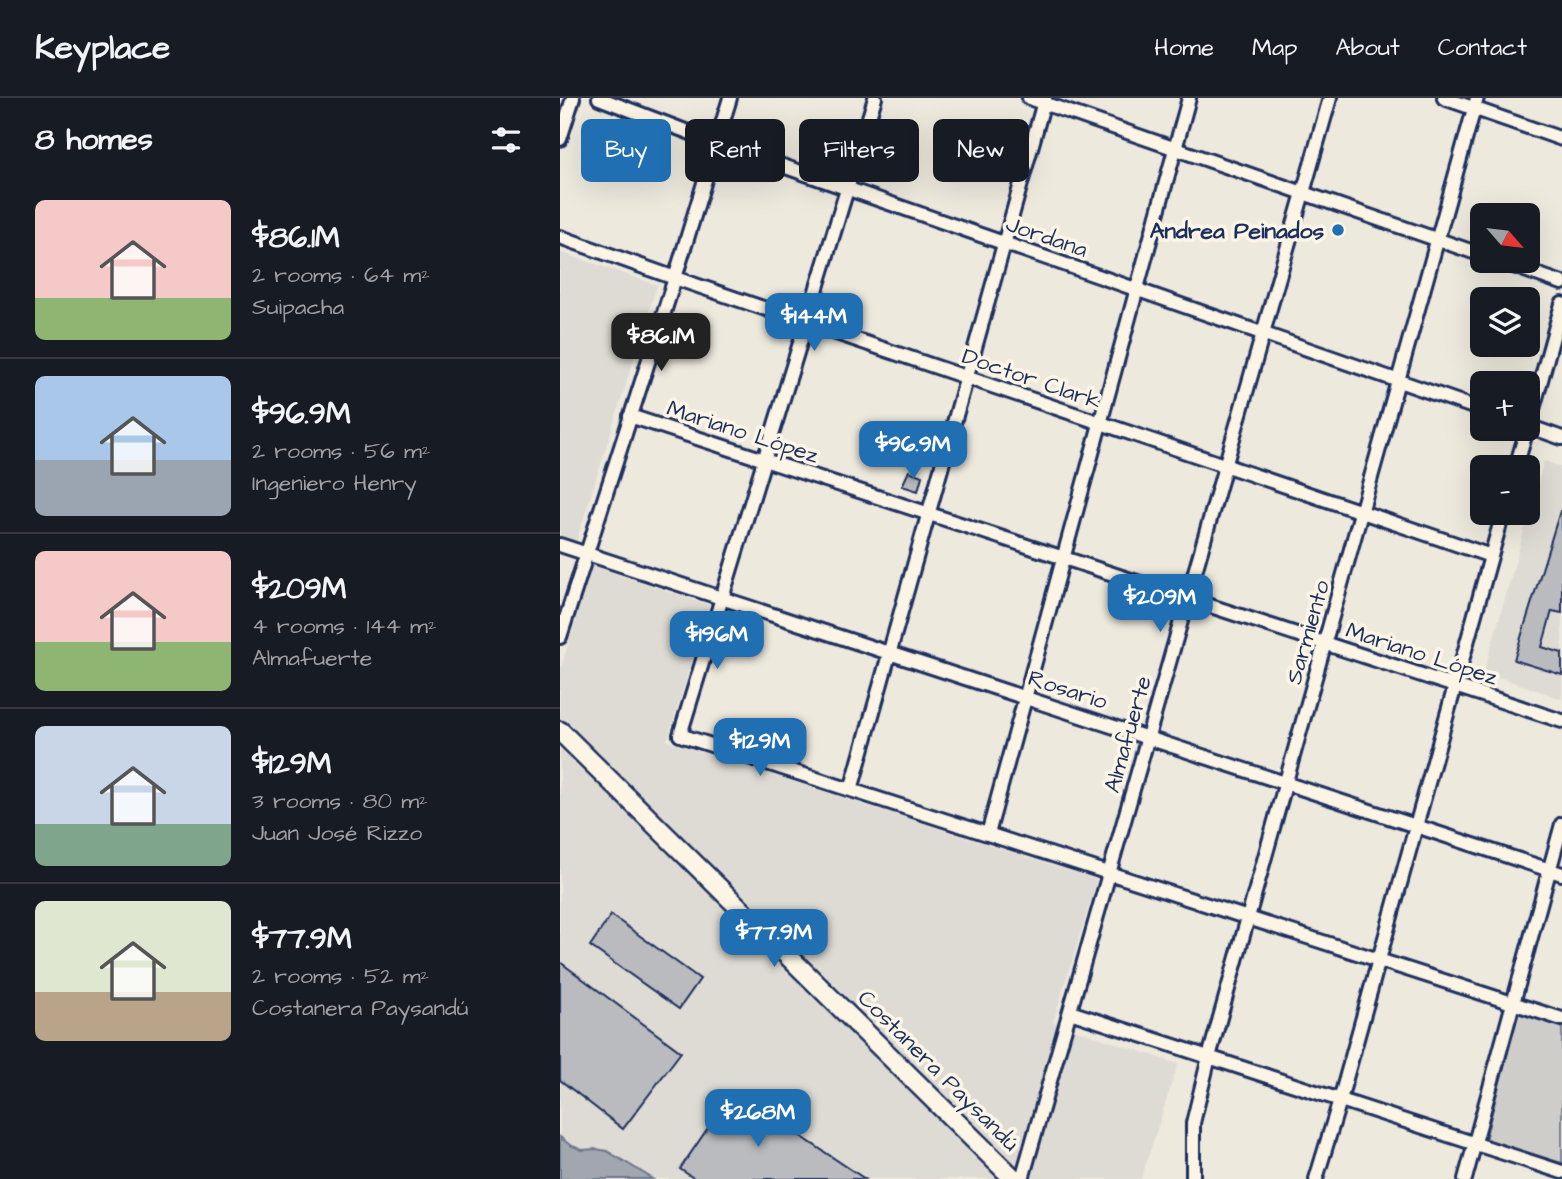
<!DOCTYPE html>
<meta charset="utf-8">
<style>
:root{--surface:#171b24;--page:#20242c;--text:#f1f3f6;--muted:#9ea1a6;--line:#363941;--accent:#1f6fb2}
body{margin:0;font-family:"Architects Daughter",sans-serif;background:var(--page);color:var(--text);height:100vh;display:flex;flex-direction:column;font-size:26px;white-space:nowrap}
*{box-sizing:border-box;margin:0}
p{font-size:23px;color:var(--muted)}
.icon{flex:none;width:38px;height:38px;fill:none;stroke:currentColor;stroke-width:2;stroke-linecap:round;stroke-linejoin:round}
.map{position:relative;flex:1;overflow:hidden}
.side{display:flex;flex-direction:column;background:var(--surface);width:560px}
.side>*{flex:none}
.top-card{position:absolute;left:21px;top:21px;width:665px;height:63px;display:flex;gap:14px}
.needle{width:46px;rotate:118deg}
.fabs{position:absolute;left:910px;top:105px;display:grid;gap:14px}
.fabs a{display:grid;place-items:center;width:70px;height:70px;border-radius:10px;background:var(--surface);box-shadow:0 7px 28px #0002;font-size:35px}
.price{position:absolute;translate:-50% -60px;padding:0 16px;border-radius:14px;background:var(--accent);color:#fff;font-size:23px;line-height:46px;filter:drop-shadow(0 2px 4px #0008)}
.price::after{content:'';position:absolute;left:50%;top:42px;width:21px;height:16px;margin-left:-10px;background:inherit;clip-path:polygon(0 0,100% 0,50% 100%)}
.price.active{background:#222;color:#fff}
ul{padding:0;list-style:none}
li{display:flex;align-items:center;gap:21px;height:175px;padding:0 35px}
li+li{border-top:2px solid var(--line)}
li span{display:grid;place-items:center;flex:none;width:196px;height:140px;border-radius:10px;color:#555}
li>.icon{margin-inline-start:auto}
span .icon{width:84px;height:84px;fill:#fffc;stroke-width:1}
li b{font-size:30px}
h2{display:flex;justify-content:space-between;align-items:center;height:84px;padding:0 35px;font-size:30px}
.chip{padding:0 24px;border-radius:10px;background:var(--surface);box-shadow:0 7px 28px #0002;font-size:24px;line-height:63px}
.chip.active{background:var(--accent);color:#fff}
header{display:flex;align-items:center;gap:42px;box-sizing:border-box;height:98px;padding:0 35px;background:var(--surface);border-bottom:2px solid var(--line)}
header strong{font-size:33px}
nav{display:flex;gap:38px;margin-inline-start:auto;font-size:24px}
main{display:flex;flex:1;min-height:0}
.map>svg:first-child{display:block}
</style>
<header>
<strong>Keyplace</strong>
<nav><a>Home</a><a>Map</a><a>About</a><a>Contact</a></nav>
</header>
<main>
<section class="side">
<h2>8 homes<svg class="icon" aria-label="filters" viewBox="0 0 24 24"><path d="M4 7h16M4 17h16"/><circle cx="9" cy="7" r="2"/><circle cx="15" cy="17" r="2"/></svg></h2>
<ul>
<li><span style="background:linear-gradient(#f6c9c9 70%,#8fb573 0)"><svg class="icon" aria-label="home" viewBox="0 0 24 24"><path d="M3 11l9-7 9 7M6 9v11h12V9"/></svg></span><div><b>$86.1M</b><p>2 rooms · 64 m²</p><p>Suipacha</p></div></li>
<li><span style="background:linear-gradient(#a9c7e8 60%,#9aa5b1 0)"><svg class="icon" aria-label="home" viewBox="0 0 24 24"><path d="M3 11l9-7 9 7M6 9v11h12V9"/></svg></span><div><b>$96.9M</b><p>2 rooms · 56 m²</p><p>Ingeniero Henry</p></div></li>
<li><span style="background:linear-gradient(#f6c9c9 65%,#8fb573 0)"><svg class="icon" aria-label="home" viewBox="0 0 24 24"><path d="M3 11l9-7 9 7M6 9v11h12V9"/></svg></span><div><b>$209M</b><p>4 rooms · 144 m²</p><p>Almafuerte</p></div></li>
<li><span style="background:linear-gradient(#c9d6e8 70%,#7fa58c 0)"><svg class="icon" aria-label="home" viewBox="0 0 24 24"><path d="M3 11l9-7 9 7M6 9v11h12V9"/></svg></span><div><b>$129M</b><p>3 rooms · 80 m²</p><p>Juan José Rizzo</p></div></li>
<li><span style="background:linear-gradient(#dfe7d0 65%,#b9a48a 0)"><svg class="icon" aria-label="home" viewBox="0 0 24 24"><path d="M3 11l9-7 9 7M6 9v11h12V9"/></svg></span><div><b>$77.9M</b><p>2 rooms · 52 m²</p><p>Costanera Paysandú</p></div></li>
</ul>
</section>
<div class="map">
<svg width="1002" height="1081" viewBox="0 0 1002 1081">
<rect width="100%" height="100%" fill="#eee9dd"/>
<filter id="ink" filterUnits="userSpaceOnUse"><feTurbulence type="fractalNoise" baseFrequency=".0143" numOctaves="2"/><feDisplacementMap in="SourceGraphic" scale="14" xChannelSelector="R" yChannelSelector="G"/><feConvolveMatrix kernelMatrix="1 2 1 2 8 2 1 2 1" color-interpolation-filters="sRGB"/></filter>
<g filter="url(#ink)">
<!-- built -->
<path fill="#dedbd4" d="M0,154L97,187L16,445L0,440Z
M984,363L1002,369V601L924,574Z
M32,468L149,507L107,643L537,782L493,924L618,966L581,1081H93L47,1053L36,1051L22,1052L10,1047L0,1039V573Z"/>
<!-- green -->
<path fill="#cfcdca" stroke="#757e94" stroke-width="2" d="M958,914L1002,929V1065L925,1042Z"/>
<!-- water -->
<path fill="#a2a7af" stroke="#6c778f" stroke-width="2" d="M0,1039L10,1047L22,1052L36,1051L47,1053L93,1081H0Z"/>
<!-- building -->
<path fill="#babbbe" stroke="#1b2f5e" stroke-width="2" d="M349,373L362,378L358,393L342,388Z
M1000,413H1002V515L992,513L982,549L1002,555V577L954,562Z
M51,817L140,881L119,911L30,848Z
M0,864L121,954L63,1031L0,982Z
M173,993L305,1081H135L120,1071Z"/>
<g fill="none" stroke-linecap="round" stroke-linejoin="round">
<defs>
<path id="street" d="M39,0L157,45L922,312
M315,0L120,637L1002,921
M469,0L922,157
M884,0L1002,41
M0,41L13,0
M0,139L115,180L931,458
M939,163L1002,185
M70,318L1002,623
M968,328L1002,340
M968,329L1002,206
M956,369L967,331
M0,447L1002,776
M0,539L115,180L170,0
M291,692L485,0
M428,736L629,0
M510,914L1002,1074
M462,1081L770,0
M633,1081V1025L649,959L917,0
M756,1081L780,1002L943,415
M905,1081L1002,726"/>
<path id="secondary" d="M0,633L454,1081"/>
</defs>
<!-- street casing -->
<use href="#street" stroke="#1b2f5e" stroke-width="18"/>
<!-- secondary casing -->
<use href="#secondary" stroke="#1b2f5e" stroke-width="23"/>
<!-- street -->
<use href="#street" stroke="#fcf5e5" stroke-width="12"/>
<!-- secondary -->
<use href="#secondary" stroke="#fcf5e5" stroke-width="18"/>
</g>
</g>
<!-- markers -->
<circle fill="#1f6fb2" stroke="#fcf5e5" stroke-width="2.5" cx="778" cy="132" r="7"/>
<g text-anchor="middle" stroke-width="7" stroke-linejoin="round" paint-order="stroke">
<!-- poi labels -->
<g font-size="23" font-weight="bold" fill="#1b2f5e" stroke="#fcf5e5" text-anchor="end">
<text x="764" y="140">Andrea Peinados</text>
</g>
<!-- street labels -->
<g font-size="23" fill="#1b2f5e" stroke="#fcf5e5">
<text transform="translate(487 138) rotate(19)" y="8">Jordana</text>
<text transform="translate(472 280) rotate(19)" y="8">Doctor Clark</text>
<text transform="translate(183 333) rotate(18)" y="8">Mariano López</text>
<text transform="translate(747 534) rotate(-74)" y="8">Sarmiento</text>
<text transform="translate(862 555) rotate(18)" y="8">Mariano López</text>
<text transform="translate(508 591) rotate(18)" y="8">Rosario</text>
<text transform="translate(567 636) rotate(-74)" y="8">Almafuerte</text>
<text transform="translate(379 972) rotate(45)" y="8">Costanera Paysandú</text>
</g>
</g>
</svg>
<div class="fabs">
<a><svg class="needle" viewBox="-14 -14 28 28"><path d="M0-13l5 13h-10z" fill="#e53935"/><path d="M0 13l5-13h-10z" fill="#9ea1a6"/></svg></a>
<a><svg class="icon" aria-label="layers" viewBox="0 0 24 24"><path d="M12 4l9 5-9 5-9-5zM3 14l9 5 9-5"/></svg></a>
<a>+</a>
<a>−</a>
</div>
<b class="price" style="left:254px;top:255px">$144M</b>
<b class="price active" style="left:101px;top:275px">$86.1M</b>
<b class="price" style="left:353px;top:383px">$96.9M</b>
<b class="price" style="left:600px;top:536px">$209M</b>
<b class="price" style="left:157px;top:573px">$196M</b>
<b class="price" style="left:200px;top:680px">$129M</b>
<b class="price" style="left:214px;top:871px">$77.9M</b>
<b class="price" style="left:198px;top:1051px">$268M</b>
<div class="top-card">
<a class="chip active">Buy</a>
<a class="chip">Rent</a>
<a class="chip">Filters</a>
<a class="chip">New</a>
</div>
</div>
</main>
